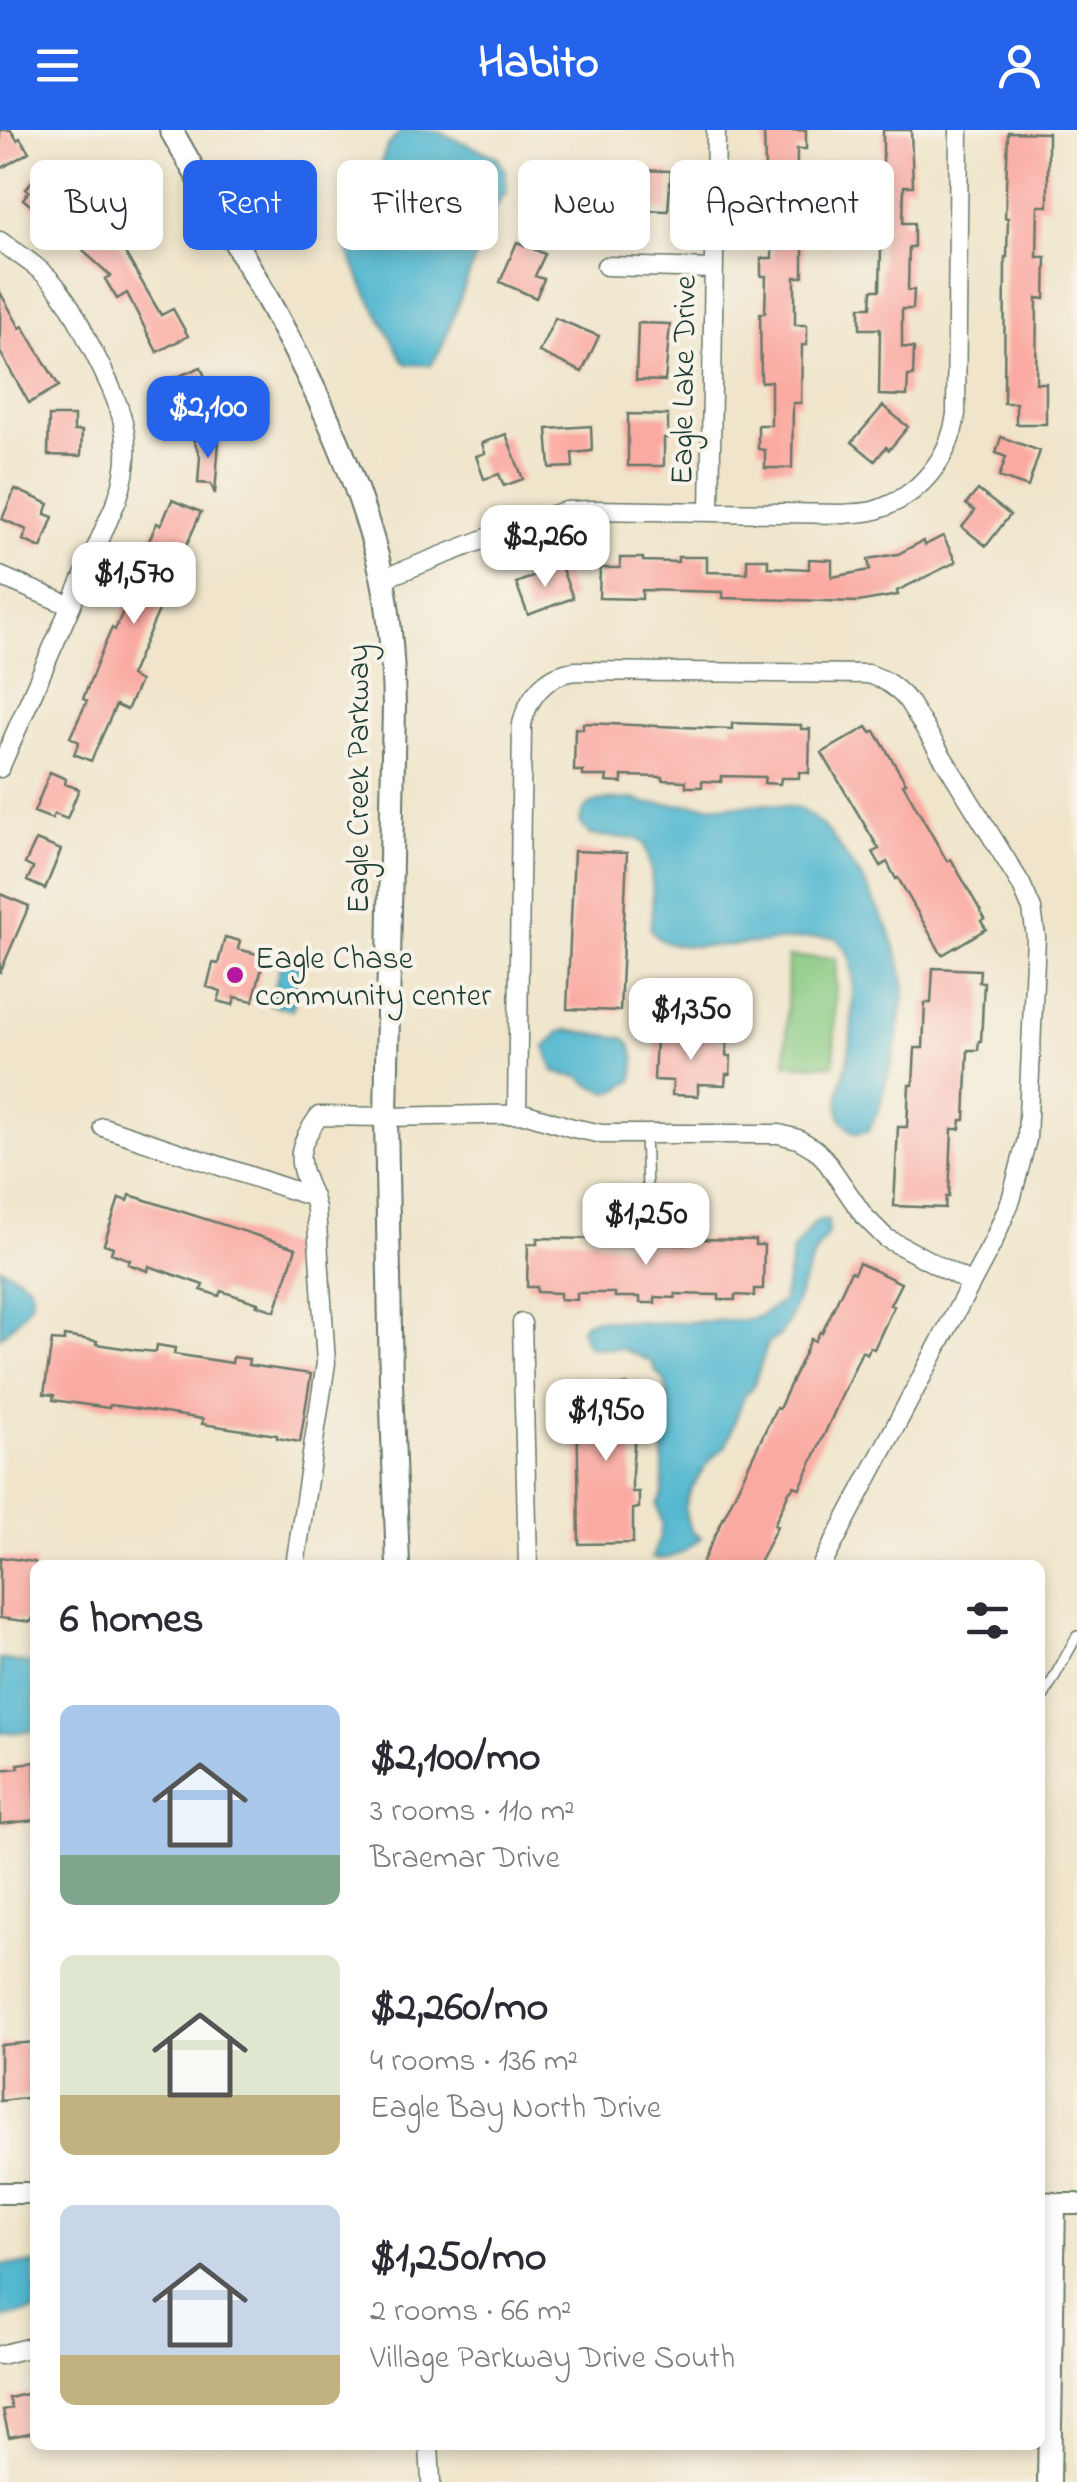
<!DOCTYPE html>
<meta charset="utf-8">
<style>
:root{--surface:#fff;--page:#f2f2f3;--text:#2b2b33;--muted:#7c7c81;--accent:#2563eb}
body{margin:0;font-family:"Indie Flower",sans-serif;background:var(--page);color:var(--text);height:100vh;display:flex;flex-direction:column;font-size:38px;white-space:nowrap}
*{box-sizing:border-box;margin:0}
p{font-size:32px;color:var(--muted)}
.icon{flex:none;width:55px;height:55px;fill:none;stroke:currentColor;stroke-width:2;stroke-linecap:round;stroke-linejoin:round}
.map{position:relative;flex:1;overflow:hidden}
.sheet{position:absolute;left:30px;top:1430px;width:1015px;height:890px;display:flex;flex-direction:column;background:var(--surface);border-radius:15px;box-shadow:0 5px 15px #0003}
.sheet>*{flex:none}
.guide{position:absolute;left:30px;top:30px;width:1018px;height:90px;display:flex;gap:20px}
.price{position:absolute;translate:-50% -85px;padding:0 22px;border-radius:20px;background:#fff;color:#222;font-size:32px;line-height:65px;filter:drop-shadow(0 2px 5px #0008)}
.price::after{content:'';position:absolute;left:50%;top:60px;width:30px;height:22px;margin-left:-15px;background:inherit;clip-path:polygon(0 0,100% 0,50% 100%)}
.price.on{background:var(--accent);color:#fff}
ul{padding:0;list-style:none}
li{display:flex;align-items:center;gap:30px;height:250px;padding:0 30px}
li span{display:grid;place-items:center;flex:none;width:280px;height:200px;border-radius:15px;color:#555}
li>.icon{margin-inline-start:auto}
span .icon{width:120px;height:120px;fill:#fffc;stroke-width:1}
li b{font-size:42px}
h2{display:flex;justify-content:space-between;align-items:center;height:120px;padding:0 30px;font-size:42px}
.chip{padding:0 35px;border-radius:15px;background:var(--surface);box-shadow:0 5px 15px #0003;font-size:35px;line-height:90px}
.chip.on{background:var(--accent);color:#fff}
header{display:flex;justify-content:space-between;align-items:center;height:130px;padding:0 30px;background:var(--accent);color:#fff;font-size:45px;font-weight:700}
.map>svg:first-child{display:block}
</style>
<header><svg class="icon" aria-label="menu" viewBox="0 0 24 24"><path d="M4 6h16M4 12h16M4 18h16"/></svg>Habito<svg class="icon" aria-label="person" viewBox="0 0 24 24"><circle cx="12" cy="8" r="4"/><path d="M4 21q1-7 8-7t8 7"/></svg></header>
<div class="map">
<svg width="1077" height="2352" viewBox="0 0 1077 2352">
<rect width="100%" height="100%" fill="#f7f3e8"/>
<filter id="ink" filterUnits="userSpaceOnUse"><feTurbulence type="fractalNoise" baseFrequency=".01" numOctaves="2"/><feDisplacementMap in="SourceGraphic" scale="20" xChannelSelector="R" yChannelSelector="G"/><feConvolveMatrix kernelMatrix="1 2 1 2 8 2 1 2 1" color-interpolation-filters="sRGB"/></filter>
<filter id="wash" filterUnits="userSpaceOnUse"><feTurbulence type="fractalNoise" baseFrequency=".0048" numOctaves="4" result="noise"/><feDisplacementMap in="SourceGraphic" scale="40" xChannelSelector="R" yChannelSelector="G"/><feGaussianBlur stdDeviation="2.25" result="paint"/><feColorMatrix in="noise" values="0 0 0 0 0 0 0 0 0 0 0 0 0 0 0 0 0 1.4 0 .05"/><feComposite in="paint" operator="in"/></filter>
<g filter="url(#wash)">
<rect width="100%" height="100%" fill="#f0e5cb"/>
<!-- green -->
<path fill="#89cb83" stroke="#54845c" stroke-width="2.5" d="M788,827L836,828L834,935L786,934Z"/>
<!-- water -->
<path fill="#52b8d0" stroke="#387a82" stroke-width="2.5" d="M407,0H426L441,3L497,27L505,40L507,53L506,63L495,77L485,101L442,217L431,235L407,234L403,230L365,160L347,119L348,105L366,73L387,17L399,3Z
M633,669L645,673L725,676L769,674L797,678L806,682L828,701L864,752L889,800L901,835L905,858L897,912L879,978L868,1001L855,1003C848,998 842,993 840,985C835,965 846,941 849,922C852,901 856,845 849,826C846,818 841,813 835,807C794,806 691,826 661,810C655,807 654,803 650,798C654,772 654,738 644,713L637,709L590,705L580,692C584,665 610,671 633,669Z
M282,830L304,836L292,880L270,874Z
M677,849L703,850L704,853H723V869H703V873H677V870L673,869V853H677Z
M566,900L625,908C636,920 637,936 632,951L616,961L607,962L590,955L580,947L560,944L554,941L545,917L555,908L558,903Z
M821,1090H828V1103L814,1125L787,1195L780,1205L768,1213L753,1257L744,1266L726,1315C723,1320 718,1322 714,1326C706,1334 685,1366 685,1378C684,1385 689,1395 692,1402L701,1407C689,1420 669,1432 652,1428L660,1406L662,1393L657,1375L663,1363V1308L668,1265L664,1249L655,1241L652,1232L623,1219L589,1217C583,1210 576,1196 588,1191C596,1187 611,1191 619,1191C661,1195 703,1191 745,1190L758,1187L783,1171L793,1120L815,1092Z
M0,1137C9,1142 21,1147 28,1154C43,1170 11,1196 0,1207Z
M0,1529L35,1535V1601L0,1603Z
M26,2134H35V2181L0,2189V2135Z"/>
<g id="blocks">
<!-- building -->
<path fill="#faaaa3" d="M0,0H11L17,10L20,8L29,22L0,39Z
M806,0V19H797L796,107H803V147H795V195H807V215H802L801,273H793L792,338H765V320L758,319V295H771V251L761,252L760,183H765L766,146H761V128H772L773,88H767L768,68H762V40H765L764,1Z
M883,0H911L913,56H904L903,93H914V117H909L908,160H914L913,179H902V217L914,218L913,246H908L907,266L879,265L880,199H860V177H871L872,160H880L882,77L871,76L872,37H883Z
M1008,2L1048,3V76H1038L1037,127H1046L1045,169L1037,168L1036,253H1046V294H1016V273H1004L1005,127H1007L1008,88H1005Z
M577,40L596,68L548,96L531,70Z
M636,40L671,41L668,81L636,80Z
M38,43L89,80L95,73L113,89L116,86L128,97L117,109L161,185L173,179L188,206L157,222L127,163L117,169L105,149L111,146L83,121L92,111L61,85L54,95L23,69L29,61L26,59Z
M517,112L545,124L535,146L544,149L536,168L500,152Z
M0,162L20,198L23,196L59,256L29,273L0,222Z
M555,188L599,206L582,242L539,222Z
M638,193L670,194L665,251L636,250Z
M201,237L217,279L186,291L172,249Z
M883,276L908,297L889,320L886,317L875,331L852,312Z
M628,284L668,285V308H664V336H628Z
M49,286H74V301H82L81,326L48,325Z
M591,296L592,321L572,323L573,337L550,338L547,299Z
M506,304L523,349L504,356L499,344L484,349L476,326L485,323L482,313Z
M1001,307L1040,321L1028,357L999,347L1006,327L996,323Z
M193,309L219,311L215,364L211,354L198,353L200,326Z
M15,359L49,374L45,384L53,387L41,418L23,410L27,400L2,389Z
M978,360L1010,385L986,416L962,397L975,381L966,374Z
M172,370L201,382L173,447L180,450L169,473L163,471L130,546L140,551L127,580L116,575L91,631L74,624L79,612L70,607L87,571L83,569L104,516L112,498L115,500L131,463L126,461L157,393L161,395Z
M943,406L956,432L897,461L898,465L858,472L723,468V462L642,460V469L599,468L600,438H620V428H643V431L678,432V427H707V442L747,443V429H768V437L809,439V429L832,430V447L870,440L868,429L898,424L923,411L925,415Z
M560,434L573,468L528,485L516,453L542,443L541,438Z
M583,593L732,599V593L801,595V599H810L809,643L799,642V648H781L780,654L764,653L765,647L721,646V652L702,651V657H686V651L663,650V647L622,646V653L606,652L607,646H583V641H574L575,598L583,599Z
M867,597L871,603L875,601L906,653L903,654L947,731L951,729L985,789L981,791L986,799L942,825L898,748L896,749L887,732L881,736L873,722L879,719L822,623Z
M50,642L66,649L65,654L79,659L67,689L54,684L52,689L34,682Z
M36,710L61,720L45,759L27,751L33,738L25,734Z
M574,721L627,723L620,881L567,879Z
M0,764L29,776L0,843Z
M225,807L240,811L238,819L265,826L253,871L235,867L233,875L218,871L221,861L207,857L213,833L218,834Z
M933,838L980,840L979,852H984L981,911H979L978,920H968L965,990H961L960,999H952L949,1067H946L945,1078L894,1076L898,997H907L909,955H913L915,918H923L925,873H931Z
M684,906L718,907V912L727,913L726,926H731L730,944H726L725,955L698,954V966L672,965L673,951L654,950L656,907Z
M130,1065L296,1118L275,1181L257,1175L258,1173L221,1161L219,1166L201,1160L203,1155L149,1136L148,1141L128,1134L130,1130L111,1123L113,1117L104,1114L119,1068L128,1071Z
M537,1108L597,1109V1113L686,1115V1109L755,1110V1115H764L763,1159H754V1166L735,1165V1170H719V1165L675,1164V1168L655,1167V1173H640V1167H615V1163H577V1170L560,1169V1163L537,1162V1157H527L528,1114H537Z
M859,1133L901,1153L890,1175L894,1176L874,1219L870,1217L867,1224L862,1221L800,1358L794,1356L789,1362L774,1395L777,1396L758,1435H701L776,1278L779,1279L811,1209L815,1211L820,1202L822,1203L851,1141L854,1143Z
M64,1206L97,1211L96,1214L136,1220L156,1222L157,1215L175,1218L174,1224L232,1233L233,1227L249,1229L248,1235L311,1244L300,1312L277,1308V1305L202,1294L203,1289L119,1276L110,1275L109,1278L53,1270L54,1265L44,1264L52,1210L64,1211Z
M628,1255L627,1264H634V1280H638V1303H635L632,1342V1362H639V1378L633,1379V1413L579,1414L577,1256Z
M0,1427L35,1432V1490L32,1489L31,1492L0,1488Z
M35,1632V1690L0,1694V1640L19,1638L18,1634Z
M35,1912V1967L0,1971V1915Z
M35,2262V2302L9,2307L3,2280L12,2278L9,2268Z"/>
</g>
</g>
<g filter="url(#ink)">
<use href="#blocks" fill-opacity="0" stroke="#687869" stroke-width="2.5"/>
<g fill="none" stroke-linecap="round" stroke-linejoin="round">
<defs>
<path id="service" d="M645,1004L647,1059
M1040,1573L1077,1506"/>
<path id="minor" d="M0,111C19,125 40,137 55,155C70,173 80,194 90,215C117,269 140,308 117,370L0,638
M606,136L714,139
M710,382L716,0
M0,446L71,476
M382,449L528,392L566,381L592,380L844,384C854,383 866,383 876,380C920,366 950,328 956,284L959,0
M517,984L522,594C528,567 546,544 576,541L868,544C885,549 896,557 908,571L1021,754L1032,779L1036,807L1027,1009L1011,1070L993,1112L822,1435
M103,997L313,1067L316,1079L326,1233L295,1435
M313,1067C296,1030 295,1020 319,986L386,987L527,984L573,998L602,1004H779L798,1009L815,1019L824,1028L864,1086L886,1108L971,1153
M522,1193L528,1435
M0,2225L35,2216
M429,2315L431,2352"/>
<path id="tertiary" d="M0,2063H35
M1054,2074H1077"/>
<path id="secondary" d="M171,0C251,143 345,285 382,446C391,488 393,533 394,575L386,987L391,1252L398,1435
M1040,2073L1054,2074L1049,2352"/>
</defs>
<!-- service casing -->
<use href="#service" stroke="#687869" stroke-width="12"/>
<!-- minor casing -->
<use href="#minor" stroke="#687869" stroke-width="21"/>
<!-- tertiary casing -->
<use href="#tertiary" stroke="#687869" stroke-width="24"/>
<!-- secondary casing -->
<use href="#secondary" stroke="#687869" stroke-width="26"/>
<!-- service -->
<use href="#service" stroke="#fff" stroke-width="9"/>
<!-- minor -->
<use href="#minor" stroke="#fff" stroke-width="18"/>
<!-- tertiary -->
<use href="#tertiary" stroke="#fff" stroke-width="20"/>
<!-- secondary -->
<use href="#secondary" stroke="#fff" stroke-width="22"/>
</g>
</g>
<!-- markers -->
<circle fill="#b5179e" stroke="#f7f3e8" stroke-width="4" cx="235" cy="845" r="10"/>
<g text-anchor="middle" stroke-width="8" stroke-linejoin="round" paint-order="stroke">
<!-- street labels -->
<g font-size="32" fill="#1f3d34" stroke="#f7f3e8">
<text transform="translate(682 250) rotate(-89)" y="11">Eagle Lake Drive</text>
<text transform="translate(357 649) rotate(-90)" y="11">Eagle Creek Parkway</text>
</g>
<!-- poi labels -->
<g font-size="32" fill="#1f3d34" stroke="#f7f3e8" text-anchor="start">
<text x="255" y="838">Eagle Chase<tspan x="255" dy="37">community center</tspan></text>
</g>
</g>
</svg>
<b class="price on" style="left:208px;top:331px">$2,100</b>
<b class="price" style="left:545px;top:460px">$2,260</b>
<b class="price" style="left:134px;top:497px">$1,570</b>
<b class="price" style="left:691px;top:933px">$1,350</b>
<b class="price" style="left:646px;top:1138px">$1,250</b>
<b class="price" style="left:606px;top:1334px">$1,950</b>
<div class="guide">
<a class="chip">Buy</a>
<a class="chip on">Rent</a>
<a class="chip">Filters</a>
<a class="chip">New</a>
<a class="chip">Apartment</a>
</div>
<section class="sheet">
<h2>6 homes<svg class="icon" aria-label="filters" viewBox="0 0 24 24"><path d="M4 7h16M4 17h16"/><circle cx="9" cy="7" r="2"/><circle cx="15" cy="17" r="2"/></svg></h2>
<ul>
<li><span style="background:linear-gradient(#a9c7e8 75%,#7fa58c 0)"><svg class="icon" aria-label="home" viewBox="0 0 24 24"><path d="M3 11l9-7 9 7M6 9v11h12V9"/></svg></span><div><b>$2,100/mo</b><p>3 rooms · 110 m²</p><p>Braemar Drive</p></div></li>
<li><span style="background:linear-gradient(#dfe7d0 70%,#c2b280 0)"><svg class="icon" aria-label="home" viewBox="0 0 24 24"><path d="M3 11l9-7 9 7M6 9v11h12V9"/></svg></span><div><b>$2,260/mo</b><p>4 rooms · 136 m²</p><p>Eagle Bay North Drive</p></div></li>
<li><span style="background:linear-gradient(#c9d6e8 75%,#c2b280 0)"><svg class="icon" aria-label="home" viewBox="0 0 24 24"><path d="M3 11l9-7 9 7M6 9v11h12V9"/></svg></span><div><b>$1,250/mo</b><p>2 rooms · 66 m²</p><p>Village Parkway Drive South</p></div></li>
</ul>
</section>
</div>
